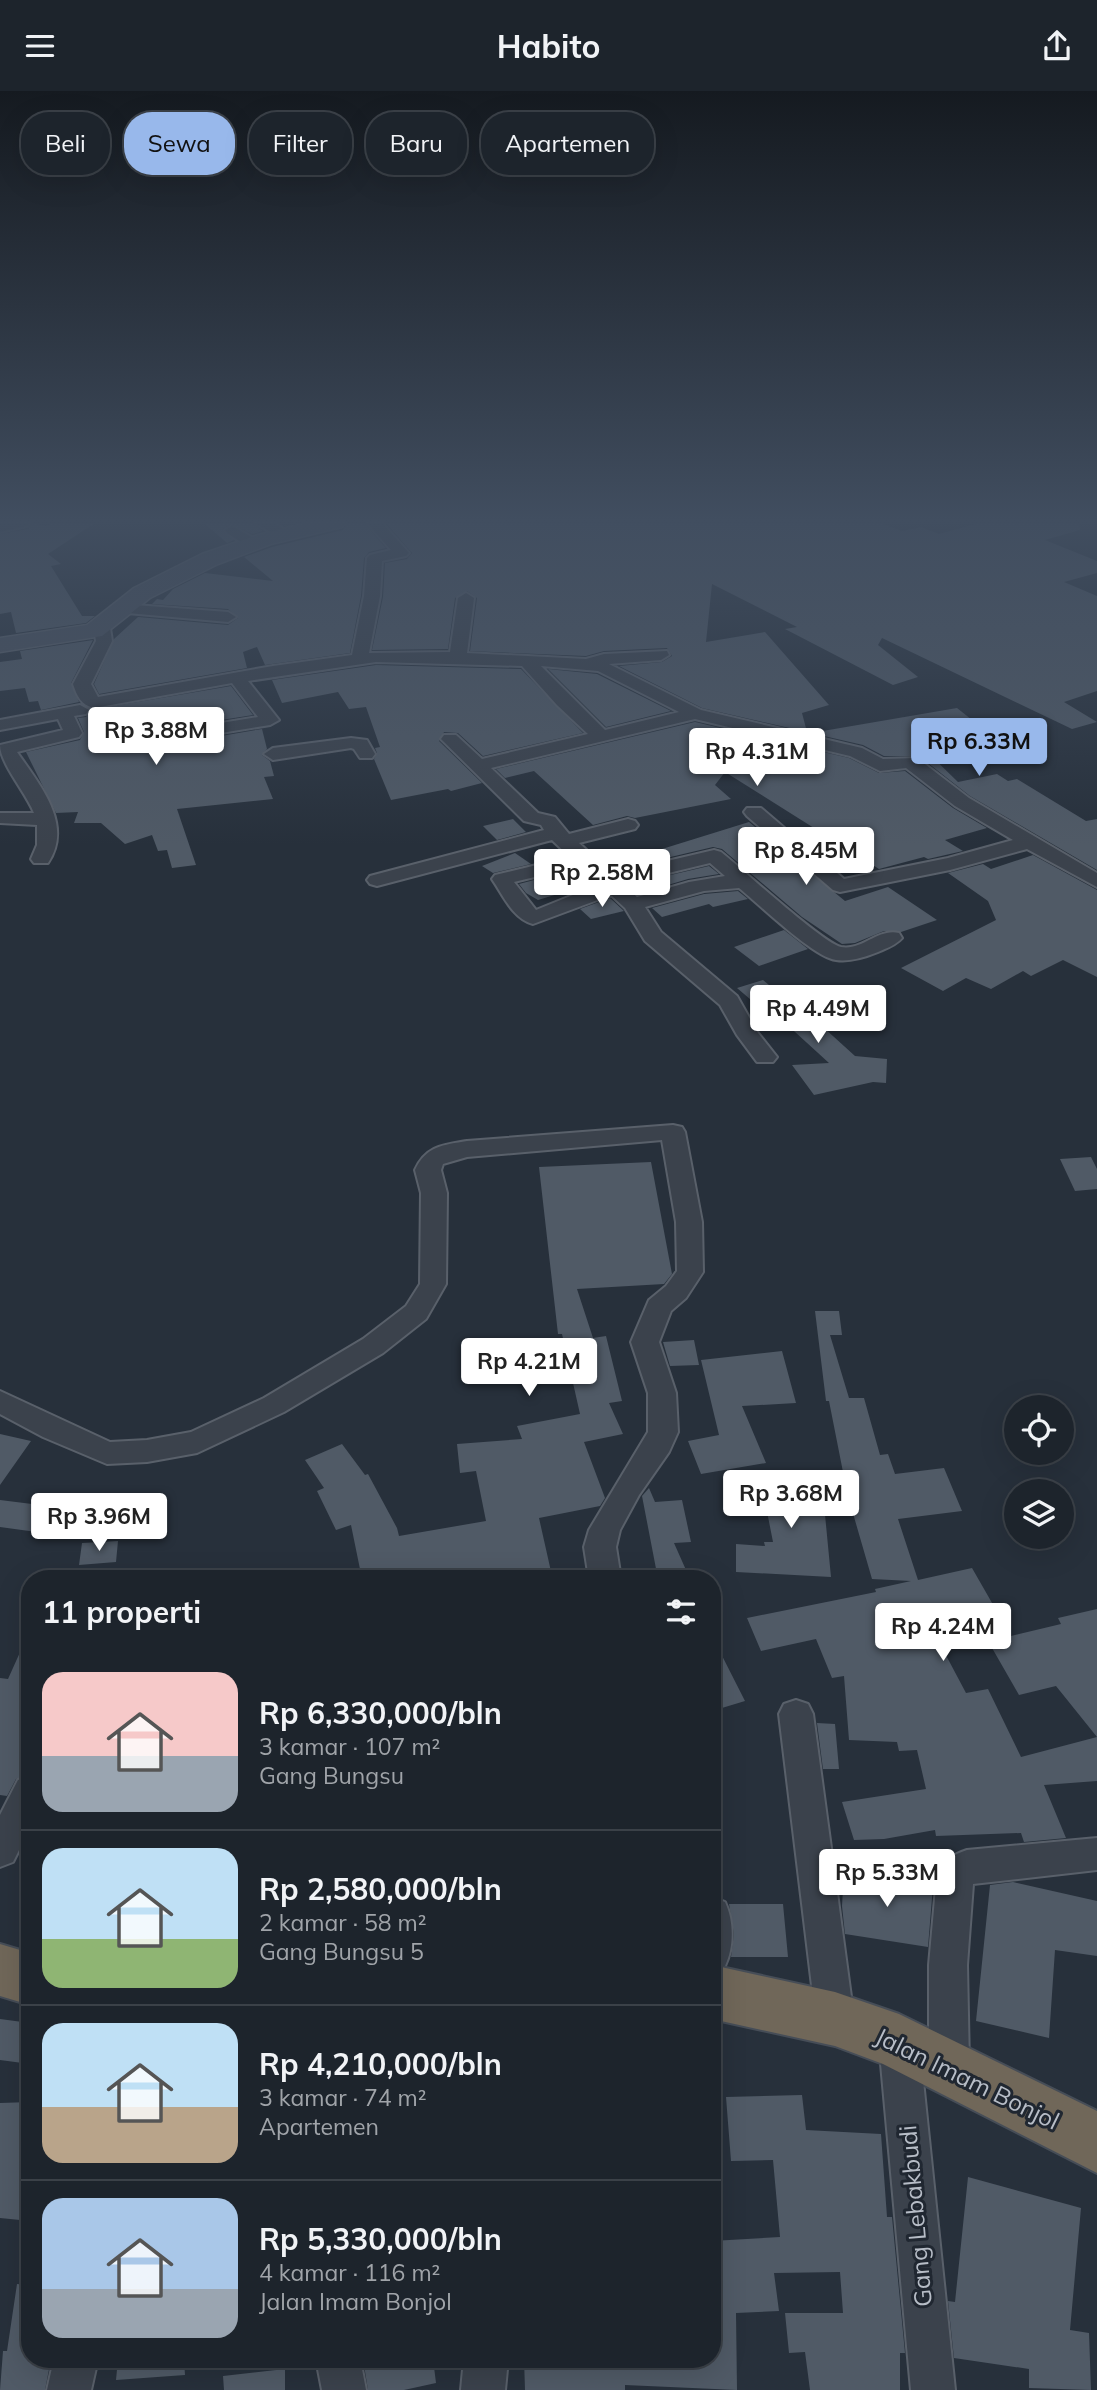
<!DOCTYPE html>
<html lang="id">
<meta charset="utf-8">
<style>
:root{--surface:#1d242c;--page:#2a3038;--text:#f1f3f6;--muted:#a0a4a9;--line:#3b4148;--accent:#98b8eb}
body{margin:0;font-family:Mulish,sans-serif;background:var(--page);color:var(--text);height:100vh;display:flex;flex-direction:column;font-size:26px;white-space:nowrap}
*{box-sizing:border-box;margin:0}
p{font-size:23px;color:var(--muted)}
.icon{flex:none;width:38px;height:38px;fill:none;stroke:currentColor;stroke-width:2;stroke-linecap:round;stroke-linejoin:round}
.map{position:relative;flex:1;overflow:hidden}
.sheet{position:absolute;left:21px;top:1479px;width:700px;height:798px;display:flex;flex-direction:column;background:var(--surface);border-radius:28px;box-shadow:0 7px 28px #0002,0 0 0 2px var(--line)}
.sheet>*{flex:none}
.guide{position:absolute;left:21px;top:21px;width:700px;height:63px;display:flex;gap:14px}
.tools{position:absolute;left:1004px;top:1304px;display:grid;gap:14px}
.tools a{display:grid;place-items:center;width:70px;height:70px;border-radius:50%;background:var(--surface);box-shadow:0 7px 28px #0002,0 0 0 2px var(--line);font-size:35px}
.price{position:absolute;translate:-50% -60px;padding:0 16px;border-radius:7px;background:#fff;color:#222;font-size:23px;line-height:46px;filter:drop-shadow(0 2px 4px #0008)}
.price::after{content:'';position:absolute;left:50%;top:42px;width:21px;height:16px;margin-left:-10px;background:inherit;clip-path:polygon(0 0,100% 0,50% 100%)}
.price.selected{background:var(--accent);color:#111}
ul{padding:0;list-style:none}
li{display:flex;align-items:center;gap:21px;height:175px;padding:0 21px}
li+li{border-top:2px solid var(--line)}
li span{display:grid;place-items:center;flex:none;width:196px;height:140px;border-radius:21px;color:#555}
li>.icon{margin-inline-start:auto}
span .icon{width:84px;height:84px;fill:#fffc;stroke-width:1}
li b{font-size:30px}
h2{display:flex;justify-content:space-between;align-items:center;height:84px;padding:0 21px;font-size:30px}
.chip{padding:0 24px;border-radius:28px;background:var(--surface);box-shadow:0 7px 28px #0002,0 0 0 2px var(--line);font-size:24px;line-height:63px}
.chip.selected{background:var(--accent);color:#111}
header{display:flex;justify-content:space-between;align-items:center;height:91px;padding:0 21px;background:var(--surface);font-size:32px;font-weight:700}
.map>svg:first-child{display:block}
</style>
<header><svg class="icon" aria-label="menu" viewBox="0 0 24 24"><path d="M4 6h16M4 12h16M4 18h16"/></svg>Habito<svg class="icon" aria-label="share" viewBox="0 0 24 24"><path d="M12 15V3M7 8l5-5 5 5M5 13v7h14v-7"/></svg></header>
<div class="map">
<svg width="1097" height="2299" viewBox="0 0 1097 2299">
<rect width="100%" height="100%" fill="#27303b"/>
<!-- building -->
<path fill="#505a66" fill-rule="evenodd" d="M33,432L46,435L53,432H95L48,463L61,473L51,475L82,525H95L86,532L16,542L11,521L0,523V443L28,438Z
M204,432H252L263,440L252,443L231,433L222,438L234,449L227,452Z
M347,432H364L386,457L369,461L364,467L361,505L350,562L265,574L257,556L243,561L247,577L99,603L94,593L114,548L138,526L228,534L238,527L228,518L152,513L157,508L163,509L173,498L205,482L273,490L244,466L272,456L343,439Z
M386,432H880L902,440L921,436L939,443L979,432H1079L1080,439L1045,449L1097,470V482L1064,491L1097,505V600L1064,611L1097,631L1072,638L882,547L878,554L918,586L893,594L785,538L797,536L712,493L706,551L765,541L829,614L802,622L807,641L702,617L619,575L662,571L672,565L667,557L604,560L586,565L470,560L477,507L467,500L455,507L448,558L372,559L383,506L385,472L407,468L412,462Z
M93,549L71,592L79,611L41,619L38,610L29,611L25,597L0,600V571L22,568L20,560Z
M376,574L521,578L583,642L483,665L458,642L444,641L439,650L482,692L451,700L448,698L391,709L374,668L377,662L375,657L380,656L366,616L349,618L338,601L282,612L272,589Z
M548,578L597,583L671,620L606,636Z
M231,595L253,624L215,630L209,638L221,645L262,638L267,658L262,664L270,670L274,685L264,686L273,708L177,718L196,774L172,777L167,759L158,760L152,744L125,753L101,732H74L78,721L56,722L26,661L80,649L84,641L78,627L86,626L91,619Z
M957,617L986,640L918,652L958,691L997,683L1008,690L1017,688L1086,730L1097,728V779L970,705L919,665H884L863,654L811,642Z
M695,631L849,667L879,682L905,680L953,717L987,737L945,749L963,760L928,768L924,766L879,778L725,681L715,694L731,708L635,727L627,725L593,734L534,680L505,687L496,678Z
M513,728L526,741L497,749L483,735Z
M749,731L845,810L888,796L937,829L901,841L884,840L855,852L842,853L802,826L722,758L713,756L641,773L633,767Z
M515,762L531,773L493,782L482,775Z
M1033,764L1097,799V886L1063,869L1031,885L1023,880L991,898L966,887L943,900L901,877L996,829L988,810L948,782L983,773L991,778Z
M709,775L719,783L688,788L638,803L628,794Z
M549,785L571,799L538,809L526,802L519,793Z
M738,800L748,808L713,816L709,813L662,826L652,817L704,803Z
M610,807L624,820L591,828L580,818Z
M784,839L808,858L759,875L734,856Z
M763,889L787,909L791,907L855,965L887,968L886,992L873,991L814,1004L792,974L829,972L783,930L778,932L737,897Z
M1091,1066L1097,1078V1098L1075,1100L1060,1068Z
M651,1071L672,1183L664,1193L577,1198L593,1247L606,1245L622,1310L609,1312L623,1343L584,1351L605,1407L600,1415L539,1427L552,1485L423,1488L420,1477L362,1488L351,1434L336,1439L317,1400L324,1397L305,1369L342,1353L365,1384L368,1383L397,1437L399,1445L486,1430L476,1380L460,1382L457,1353L522,1348L517,1335L580,1323L562,1243H558L539,1076Z
M815,1220H839L842,1244H830L849,1307H864L880,1364L888,1363L895,1383L944,1377L962,1420L898,1428L918,1489L972,1477L1011,1545L1061,1533L1058,1527L1097,1518V1690L1044,1694L1066,1747L1024,1751L1021,1742L936,1745L935,1739L884,1748L854,1749L842,1711L926,1698L917,1659L899,1660L897,1651L849,1649L844,1585L832,1587L816,1548L761,1560L747,1527L876,1501L875,1498L911,1490L872,1488L841,1381H843L829,1310H826ZM984,1543L1019,1604L1056,1595L1097,1646L1021,1666L988,1598L966,1602L940,1553Z
M694,1249L699,1274L670,1275L663,1251Z
M782,1260L796,1312L742,1315L766,1372L701,1383L688,1350L719,1344L701,1269Z
M0,1343L31,1350L0,1394Z
M821,1382L831,1486L736,1481V1453L765,1455L764,1451H773L760,1385Z
M649,1397L655,1411L682,1409L691,1451L674,1452L690,1488H658L642,1405Z
M0,1409L64,1417L51,1443L0,1436Z
M118,1450L116,1471L79,1474L82,1452Z
M30,1539V1683L16,1688L7,1705L0,1704V1587L8,1588Z
M712,1545L745,1610L712,1620Z
M817,1632L835,1633L839,1678H823Z
M844,1781L933,1795L928,1856L845,1843L842,1815Z
M1013,1791L1097,1810V1865L1055,1859L1049,1947L976,1930L990,1794Z
M729,1813H783L788,1866H731L734,1843Z
M0,1928L30,1932V1973L0,1969Z
M802,2004L806,2039L881,2043L887,2126H892L905,2262H900V2299H810L805,2261L789,2262L785,2222H843L840,2181L774,2182L779,2220L736,2222L737,2299L625,2294V2299H525L524,2268H712V2150L780,2146L773,2069L731,2070L726,2006Z
M30,2011V2130L0,2127V2012Z
M968,2086L1081,2117L1070,2239L1089,2242L1091,2299L1029,2297V2278L954,2267L948,2210L955,2211Z
M17,2193L30,2194V2268H51L45,2299H0L3,2260H7Z
M118,2268H184L185,2284L116,2289Z
M363,2268H433L436,2292L404,2299H368Z
M285,2278V2299H224L223,2285Z"/>
<g fill="none" stroke-linecap="round" stroke-linejoin="round">
<defs>
<path id="street" d="M29,432L27,435L0,441V433Z
M255,432H274L291,443L289,446H279Z
M367,432H382L409,462L406,465L382,470L380,505L369,562L450,561L458,507L466,502L474,507L467,562L586,568L604,563L667,560L669,564L661,569L609,573L701,619L862,657L883,668L917,667L969,707L1097,782V796L1027,758L950,779L840,801L833,799L747,725L744,721L747,717H761L844,788L948,767L1013,749L955,715L906,677L880,680L850,665L695,628L491,677L538,722L555,726L569,743L628,728L635,730L638,734L635,738L579,752L612,783L714,759L721,761C741,777 823,852 841,856C862,860 878,837 899,842L902,847C896,854 887,857 878,861C866,866 849,871 836,869C814,867 758,812 739,797L704,800L645,816L661,841L737,905L758,942L777,966L773,971H757L737,944L720,914L645,850L625,817L611,804L533,833C513,828 503,804 492,788L495,784L570,766L552,749L377,795L370,793L367,789L370,785L544,739L541,734L524,730L441,648L444,644H456L482,668L588,643L557,614L522,575L376,571L248,590L279,629L270,634L221,642L212,637L215,633L258,626L232,592L94,617C81,614 77,605 73,593L96,550L94,537L102,532L110,537L112,550L91,593L98,606L273,575L352,564L364,505L367,467L370,464L391,459ZM541,575L598,580L679,621L605,639ZM710,772L725,785L689,791L637,806L623,793ZM580,775L600,793L536,819L514,791Z
M232,435L257,449L259,452L257,455H247L227,442L225,439Z
M122,513L228,521L236,526L228,531L116,521L114,518L116,515Z
M80,614L89,619L86,623L74,625L82,642L79,646L17,661C39,693 74,733 48,772H34L31,768L37,754V734L0,732V722H34C26,702 0,672 0,654L63,639L58,628L0,639V629Z
M351,647L367,649L375,663L372,667H360L354,658L351,657L273,669L264,663L273,657Z
M673,1034L682,1036L685,1041L702,1131L703,1181L686,1207L671,1220L659,1251L676,1302L678,1341L669,1361L639,1404L620,1439L616,1456L621,1488H589L584,1456L589,1439L648,1341V1302L631,1251L649,1209L666,1195L677,1180L676,1131L662,1049L467,1066L443,1073L441,1079L447,1102L446,1193L426,1228L383,1262L284,1321L197,1362L147,1371L107,1373L43,1346L0,1323V1300L110,1351L147,1349L191,1341L264,1307L363,1248L406,1215L420,1193L421,1102L415,1079C426,1055 443,1054 467,1050Z
M796,1609L808,1613L813,1623L854,1928L849,1941L835,1947L821,1941L816,1928L779,1623L784,1613Z
M30,1685V1737L13,1771L0,1776V1724L18,1689Z
M1097,1747V1779L973,1793L967,1874L969,1974L963,1988L949,1993L935,1988L929,1974V1874L937,1785C943,1770 952,1764 967,1759Z
M712,1806L725,1811C734,1830 734,1856 725,1875L712,1880Z
M899,1932L913,1938L919,1951L955,2299H911L879,1951L885,1938Z
M54,2268H98L91,2299H47Z
M316,2268H360L366,2299H322Z
M464,2268H508L505,2299H461Z"/>
<path id="secondary" d="M307,432H345L342,436L271,453L218,473L150,507L102,545L0,561V547L87,534L134,497L202,463L258,444Z"/>
<path id="highway" d="M0,1853L30,1862V1914L0,1905Z
M712,1874L835,1901L899,1923L1097,2020V2082L883,1973L835,1955L712,1928Z"/>
</defs>
<!-- street casing -->
<use href="#street" stroke="#59606a" stroke-width="4"/>
<!-- secondary casing -->
<use href="#secondary" stroke="#59606a" stroke-width="3"/>
<!-- highway casing -->
<use href="#highway" stroke="#464d57" stroke-width="4"/>
<!-- street -->
<use href="#street" fill="#3b424c" fill-rule="evenodd"/>
<!-- secondary -->
<use href="#secondary" fill="#49515e" fill-rule="evenodd"/>
<!-- highway -->
<use href="#highway" fill="#706759" fill-rule="evenodd"/>
</g>
<!-- sky -->
<linearGradient id="sky" x2="0" y2="1"><stop stop-color="#151a20"/><stop offset="0.57" stop-color="#414e60"/><stop offset="1" stop-color="#414e60" stop-opacity="0"/></linearGradient>
<rect width="1097" height="754" fill="url(#sky)"/>
<g text-anchor="middle" stroke-width="6" stroke-linejoin="round" paint-order="stroke">
<!-- near-street labels -->
<g font-size="24" fill="#b7bdc7" stroke="#202731">
<text transform="translate(967 1988) rotate(26)" y="8">Jalan Imam Bonjol</text>
<text transform="translate(916 2125) rotate(-95)" y="8">Gang Lebakbudi</text>
</g>
</g>
</svg>
<div class="tools">
<a><svg class="icon" aria-label="locate" viewBox="0 0 24 24"><circle cx="12" cy="12" r="6"/><path d="M12 2v4M12 18v4M2 12h4M18 12h4"/></svg></a>
<a><svg class="icon" aria-label="layers" viewBox="0 0 24 24"><path d="M12 4l9 5-9 5-9-5zM3 14l9 5 9-5"/></svg></a>
</div>
<b class="price" style="left:156px;top:676px">Rp 3.88M</b>
<b class="price selected" style="left:979px;top:687px">Rp 6.33M</b>
<b class="price" style="left:757px;top:697px">Rp 4.31M</b>
<b class="price" style="left:806px;top:796px">Rp 8.45M</b>
<b class="price" style="left:602px;top:818px">Rp 2.58M</b>
<b class="price" style="left:818px;top:954px">Rp 4.49M</b>
<b class="price" style="left:529px;top:1307px">Rp 4.21M</b>
<b class="price" style="left:791px;top:1439px">Rp 3.68M</b>
<b class="price" style="left:99px;top:1462px">Rp 3.96M</b>
<b class="price" style="left:943px;top:1572px">Rp 4.24M</b>
<b class="price" style="left:887px;top:1818px">Rp 5.33M</b>
<div class="guide">
<a class="chip">Beli</a>
<a class="chip selected">Sewa</a>
<a class="chip">Filter</a>
<a class="chip">Baru</a>
<a class="chip">Apartemen</a>
</div>
<section class="sheet">
<h2>11 properti<svg class="icon" aria-label="filters" viewBox="0 0 24 24"><path d="M4 7h16M4 17h16"/><circle cx="9" cy="7" r="2"/><circle cx="15" cy="17" r="2"/></svg></h2>
<ul>
<li><span style="background:linear-gradient(#f6c9c9 60%,#9aa5b1 0)"><svg class="icon" aria-label="home" viewBox="0 0 24 24"><path d="M3 11l9-7 9 7M6 9v11h12V9"/></svg></span><div><b>Rp 6,330,000/bln</b><p>3 kamar · 107 m²</p><p>Gang Bungsu</p></div></li>
<li><span style="background:linear-gradient(#bfe0f5 65%,#8fb573 0)"><svg class="icon" aria-label="home" viewBox="0 0 24 24"><path d="M3 11l9-7 9 7M6 9v11h12V9"/></svg></span><div><b>Rp 2,580,000/bln</b><p>2 kamar · 58 m²</p><p>Gang Bungsu 5</p></div></li>
<li><span style="background:linear-gradient(#bfe0f5 60%,#b9a48a 0)"><svg class="icon" aria-label="home" viewBox="0 0 24 24"><path d="M3 11l9-7 9 7M6 9v11h12V9"/></svg></span><div><b>Rp 4,210,000/bln</b><p>3 kamar · 74 m²</p><p>Apartemen</p></div></li>
<li><span style="background:linear-gradient(#a9c7e8 65%,#9aa5b1 0)"><svg class="icon" aria-label="home" viewBox="0 0 24 24"><path d="M3 11l9-7 9 7M6 9v11h12V9"/></svg></span><div><b>Rp 5,330,000/bln</b><p>4 kamar · 116 m²</p><p>Jalan Imam Bonjol</p></div></li>
</ul>
</section>
</div>
